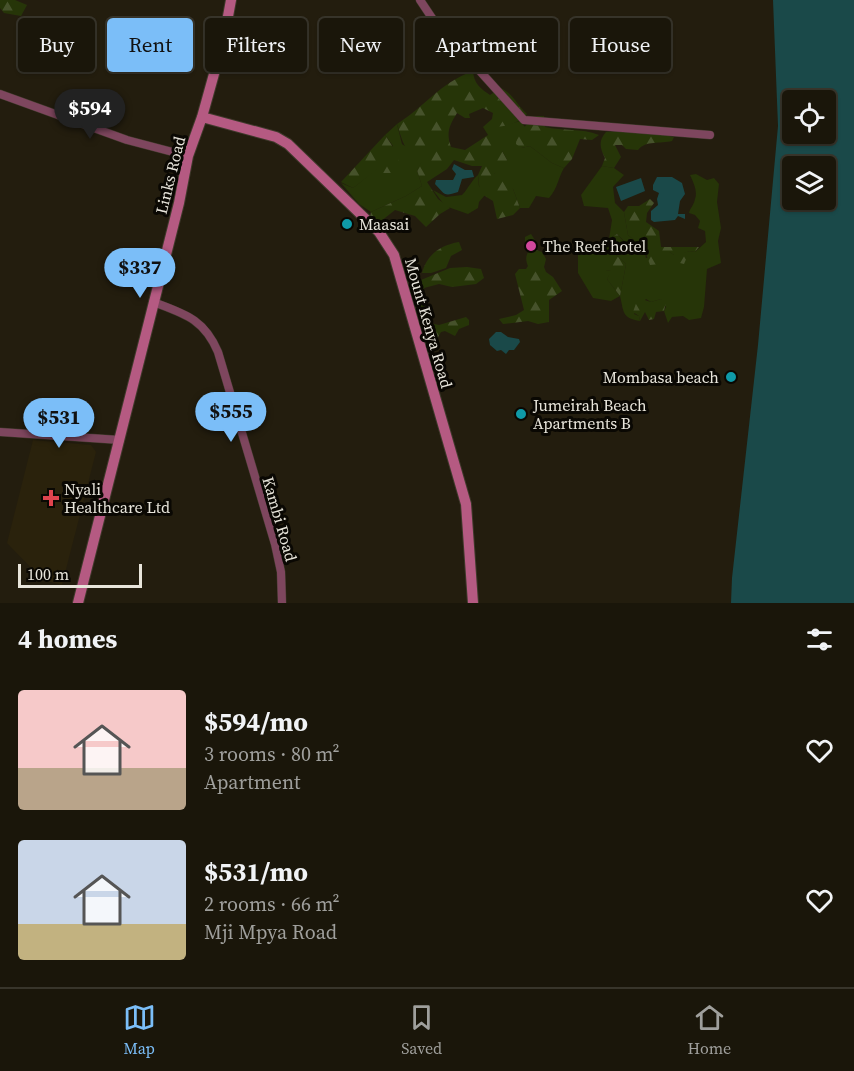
<!DOCTYPE html>
<meta charset="utf-8">
<style>
:root{--surface:#1a160a;--page:#231f13;--text:#f1f3f6;--muted:#9f9f9c;--line:#38352b;--accent:#7bbef8}
body{margin:0;font-family:"Source Serif 4",serif;background:var(--page);color:var(--text);height:100vh;display:flex;flex-direction:column;font-size:22px;white-space:nowrap}
*{box-sizing:border-box;margin:0}
p{font-size:20px;color:var(--muted)}
.icon{flex:none;width:33px;height:33px;fill:none;stroke:currentColor;stroke-width:2;stroke-linecap:round;stroke-linejoin:round}
.map{position:relative;height:603px;overflow:hidden}
.drawer{display:flex;flex-direction:column;background:var(--surface);flex:1}
.drawer>*{flex:none}
.guide{position:absolute;left:18px;top:18px;width:819px;height:54px;display:flex;gap:12px}
.buttons{position:absolute;left:782px;top:90px;display:grid;gap:12px}
.buttons a{display:grid;place-items:center;width:54px;height:54px;border-radius:6px;background:var(--surface);box-shadow:0 2px 4px #0004,0 0 0 2px var(--line);font-size:30px}
.scale{position:absolute;left:18px;bottom:15px;width:124px;box-sizing:border-box;padding-left:6px;border:3px solid #e8e5db;border-top:0;font-size:16px;line-height:21px;white-space:nowrap;color:#e8e5db;-webkit-text-stroke:4px #0a0803;paint-order:stroke}
.price{position:absolute;translate:-50% -51px;padding:0 14px;border-radius:21px;background:var(--accent);color:#111;font-size:20px;line-height:39px;filter:drop-shadow(0 2px 3px #0008)}
.price::after{content:'';position:absolute;left:50%;top:36px;width:18px;height:14px;margin-left:-9px;background:inherit;clip-path:polygon(0 0,100% 0,50% 100%)}
.price.current{background:#222;color:#fff}
ul{padding:0;list-style:none}
li{display:flex;align-items:center;gap:18px;height:150px;padding:0 18px}
li span{display:grid;place-items:center;flex:none;width:168px;height:120px;border-radius:6px;color:#555}
li>.icon{margin-inline-start:auto}
span .icon{width:72px;height:72px;fill:#fffc;stroke-width:1}
li b{font-size:26px}
h2{display:flex;justify-content:space-between;align-items:center;height:72px;padding:0 18px;font-size:26px}
.pill{padding:0 21px;border-radius:6px;background:var(--surface);box-shadow:0 2px 4px #0004,0 0 0 2px var(--line);font-size:21px;line-height:54px}
.pill.current{background:var(--accent);color:#111}
.menu{display:flex;justify-content:space-around;align-items:center;height:84px;border-top:2px solid var(--line);background:var(--surface);font-size:16px;color:var(--muted)}
.menu a{display:grid;justify-items:center;gap:3px}
.menu .current{color:var(--accent)}
.map>svg:first-child{display:block}
</style>
<div class="map">
<svg width="854" height="603" viewBox="0 0 854 603">
<defs>
<pattern id="forest-firs" width="22" height="20" patternUnits="userSpaceOnUse" patternTransform="scale(1.5)"><rect width="22" height="20" fill="#263508"/><path d="M5 1l3.5 6h-7zM16 11l3.5 6h-7z" fill="#46522b"/></pattern>
</defs>
<rect width="100%" height="100%" fill="#231d0e"/>
<!-- built -->
<path fill="#2a220c" d="M33,440L91,445L96,452L62,585L43,580L7,543Z"/>
<!-- grass -->
<path fill="#263508" d="M520,121L525,127L521,148L530,146L552,163L564,168C558,178 558,188 549,198L536,196L529,208H520L513,189L494,182V174L507,160L502,151V135H488L483,127L506,125Z
M397,124L402,144L424,159L417,170L422,186L406,196L371,212L359,204L341,183L353,188L379,167L393,146L385,135Z
M602,166L614,168L624,175L613,187L615,203L624,212L628,235L644,248L646,258L670,252L674,255L690,251L695,252L706,242L705,231L698,228L700,221L695,215L689,213C690,208 694,205 695,199C698,191 693,182 690,175L696,174L707,180L714,178L719,184L717,202L721,228L718,241L721,263L707,269L704,307L701,318L689,320L683,316L672,317L668,323L664,311L666,307L661,299L651,302L646,299L634,314L639,316L640,321C622,318 624,313 620,296L611,301L593,298L578,273V247H609L606,251V270L612,271L607,279L620,296L626,264L616,255L626,254L629,246L617,234L609,239L612,220L608,208L584,206L581,195Z
M478,175L479,186L485,195L479,202L478,208L468,214L445,206L433,190L446,197L462,195C468,189 471,181 478,175Z"/>
<!-- forest -->
<path fill="url(#forest-firs)" d="M0,0H15L27,5L21,16L4,13L0,8Z
M473,71C474,84 480,88 490,95L501,88C514,95 516,104 527,114C516,126 499,128 483,127L492,119L493,113L483,108L469,114L470,118H465L457,113C449,126 446,133 451,147L465,150L488,135H503L509,142L502,151L507,160L505,167L494,174V182L506,178L513,189L520,208L513,215L497,219L493,201L480,193L478,175L482,166H472L454,160L447,169L427,182L438,199L450,208L440,214L426,227L415,216L395,210L376,225L370,217L371,212L406,196L422,186L417,170L423,159C405,157 402,139 397,124C426,106 438,84 473,71Z
M536,116H544L545,127C563,131 581,128 599,135L592,140L580,139L572,159L564,168L552,163L530,146L521,148L516,144C517,130 527,126 536,116Z
M606,132C628,131 652,132 674,137L672,141C660,144 646,140 638,150L626,149L622,145H615L621,157L614,168L602,166L605,158C600,148 598,141 606,132Z
M385,135L397,153L399,163L392,173H383L379,168L353,188L341,182Z
M650,199L654,203L647,213L646,222L659,231L661,247H699L695,252L690,251L684,253L687,257L684,264L676,262L674,255L670,252L660,264L650,265L644,248L628,235L624,212L628,206H639Z
M531,234L536,242V250L542,252L546,259L544,267L546,272L553,277L562,291L549,300V322L538,324L528,321L503,324L499,319L516,315L524,310L515,274L519,269H526L528,266C526,261 525,256 529,251L525,246V237Z
M617,234L633,252L616,255L626,264L620,296L607,279L611,271L606,270V251L611,244L609,239Z
M459,242L462,250L451,256L446,268L431,273H422C427,254 441,245 459,242Z
M467,267L481,269L484,278L476,284L452,287L439,284L424,288L425,307L429,323L439,325L466,317L469,320V325L459,329L455,336L445,331L441,332L434,344L428,345L418,311L415,292L421,280L450,268Z
M638,298L651,302L661,299L666,302L664,311L656,312L654,319L649,320L645,312L640,321L639,316L633,312Z"/>
<!-- water -->
<path fill="#1a4949" fill-rule="evenodd" d="M773,0H854V603H731L732,578L758,345L778,126ZM792,100H825V134H792ZM792,166H825V200H792Z
M454,164L465,170H472L474,177L462,179L458,192C443,197 445,194 435,184L436,180H453L456,174L452,169Z
M657,177H672L682,183L685,194L680,201L678,214H685V219L678,216L675,220L654,222L651,220V211L658,205L657,199L659,193L653,190V185Z
M641,178L645,191L621,201L616,187Z
M496,332H501L508,337L519,339L520,342L514,350H509L506,354L501,350L497,351L490,345L489,339Z"/>
<g fill="none" stroke-linecap="round" stroke-linejoin="round">
<defs>
<path id="street" d="M420,0L432,18L524,120L710,135
M0,94L127,140L188,156
M153,302C185,314 204,319 218,352L275,544L281,572L282,603
M0,432L120,440"/>
<path id="secondary" d="M202,117L276,137L288,144L379,232L394,255L466,504L473,603
M78,603L179,203L188,156L202,117L224,38L231,0"/>
</defs>
<!-- street casing -->
<use href="#street" stroke="#3f392b" stroke-width="9"/>
<!-- secondary casing -->
<use href="#secondary" stroke="#3f392b" stroke-width="12"/>
<!-- street -->
<use href="#street" stroke="#7e465e" stroke-width="8"/>
<!-- secondary -->
<use href="#secondary" stroke="#b55a82" stroke-width="10"/>
</g>
<!-- markers -->
<g fill="#0f9aa8" stroke="#0a0803" stroke-width="2">
<circle cx="347" cy="224" r="6"/>
<circle cx="731" cy="377" r="6"/>
<circle cx="521" cy="414" r="6"/>
</g>
<circle fill="#d1479c" stroke="#0a0803" stroke-width="2" cx="531" cy="246" r="6"/>
<path fill="#e0444e" stroke="#0a0803" stroke-width="2" d="M48 489h6v6h6v6h-6v6h-6v-6h-6v-6h6z"/>
<g text-anchor="middle" stroke-width="6" stroke-linejoin="round" paint-order="stroke">
<!-- street labels -->
<g font-size="16" fill="#e8e5db" stroke="#0a0803">
<text transform="translate(170 175) rotate(-76)" y="6">Links Road</text>
<text transform="translate(429 323) rotate(74)" y="6">Mount Kenya Road</text>
<text transform="translate(280 519) rotate(74)" y="6">Kambi Road</text>
</g>
<!-- poi labels -->
<g font-size="16" fill="#e8e5db" stroke="#0a0803" text-anchor="start">
<text x="359" y="230">Maasai</text>
<text x="543" y="252">The Reef hotel</text>
<text x="719" y="383" text-anchor="end">Mombasa beach</text>
<text x="533" y="411">Jumeirah Beach<tspan x="533" dy="18">Apartments B</tspan></text>
<text x="64" y="495">Nyali<tspan x="64" dy="18">Healthcare Ltd</tspan></text>
</g>
</g>
</svg>
<div class="buttons">
<a><svg class="icon" aria-label="locate" viewBox="0 0 24 24"><circle cx="12" cy="12" r="6"/><path d="M12 2v4M12 18v4M2 12h4M18 12h4"/></svg></a>
<a><svg class="icon" aria-label="layers" viewBox="0 0 24 24"><path d="M12 4l9 5-9 5-9-5zM3 14l9 5 9-5"/></svg></a>
</div>
<div class="scale">100 m</div>
<b class="price current" style="left:90px;top:140px">$594</b>
<b class="price" style="left:140px;top:299px">$337</b>
<b class="price" style="left:231px;top:443px">$555</b>
<b class="price" style="left:59px;top:449px">$531</b>
<div class="guide">
<a class="pill">Buy</a>
<a class="pill current">Rent</a>
<a class="pill">Filters</a>
<a class="pill">New</a>
<a class="pill">Apartment</a>
<a class="pill">House</a>
</div>
</div>
<section class="drawer">
<h2>4 homes<svg class="icon" aria-label="filters" viewBox="0 0 24 24"><path d="M4 7h16M4 17h16"/><circle cx="9" cy="7" r="2"/><circle cx="15" cy="17" r="2"/></svg></h2>
<ul>
<li><span style="background:linear-gradient(#f6c9c9 65%,#b9a48a 0)"><svg class="icon" aria-label="home" viewBox="0 0 24 24"><path d="M3 11l9-7 9 7M6 9v11h12V9"/></svg></span><div><b>$594/mo</b><p>3 rooms · 80 m²</p><p>Apartment</p></div><svg class="icon" aria-label="heart" viewBox="0 0 24 24"><path d="M12 20l-8-8c-3-5 5-10 8-4 3-6 11-1 8 4z"/></svg></li>
<li><span style="background:linear-gradient(#c9d6e8 70%,#c2b280 0)"><svg class="icon" aria-label="home" viewBox="0 0 24 24"><path d="M3 11l9-7 9 7M6 9v11h12V9"/></svg></span><div><b>$531/mo</b><p>2 rooms · 66 m²</p><p>Mji Mpya Road</p></div><svg class="icon" aria-label="heart" viewBox="0 0 24 24"><path d="M12 20l-8-8c-3-5 5-10 8-4 3-6 11-1 8 4z"/></svg></li>
</ul>
</section>
<nav class="menu">
<a class="current"><svg class="icon" aria-label="map" viewBox="0 0 24 24"><path d="M3 6l6-2 6 2 6-2v14l-6 2-6-2-6 2zM9 4v14M15 6v14"/></svg>Map</a>
<a><svg class="icon" aria-label="saved" viewBox="0 0 24 24"><path d="M7 4h10v16l-5-4-5 4z"/></svg>Saved</a>
<a><svg class="icon" aria-label="home" viewBox="0 0 24 24"><path d="M3 11l9-7 9 7M6 9v11h12V9"/></svg>Home</a>
</nav>
